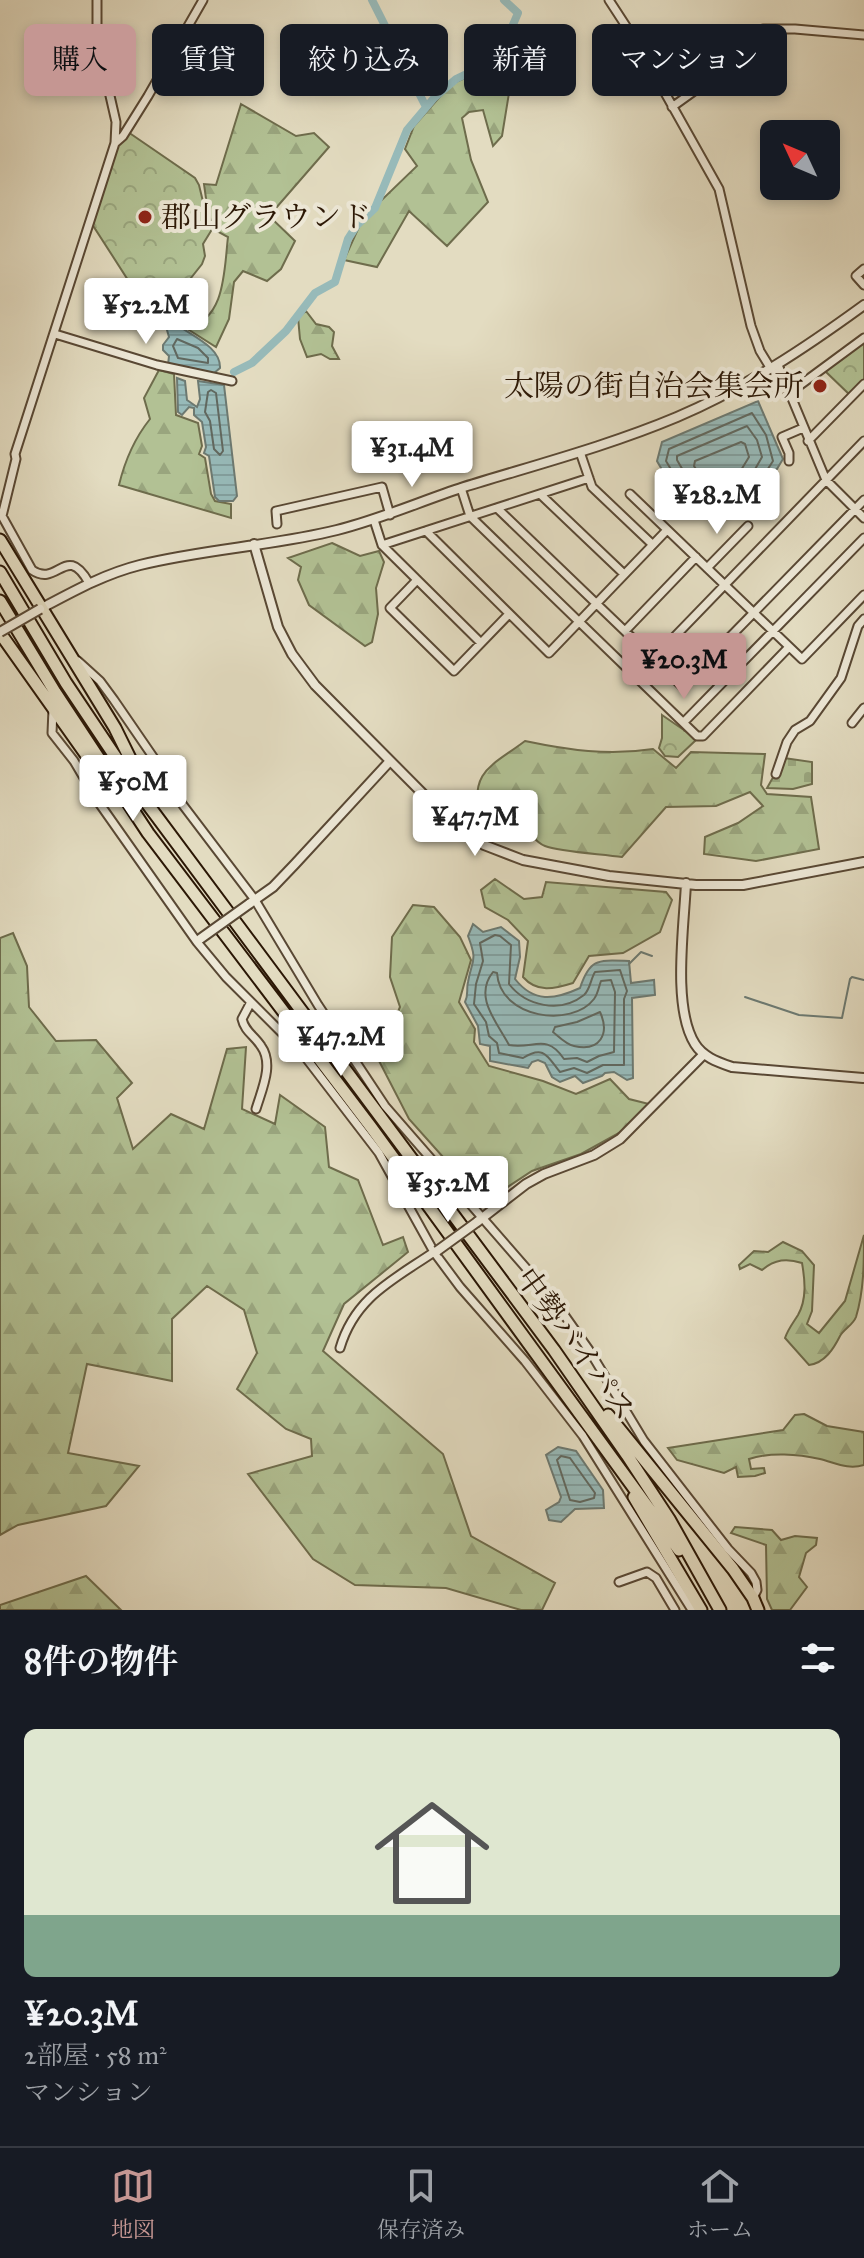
<!DOCTYPE html>
<html lang="ja">
<meta charset="utf-8">
<style>
:root{--surface:#171b24;--page:#20242c;--text:#f1f3f6;--muted:#9ea1a6;--line:#363941;--accent:#c59692}
body{margin:0;font-family:"IM FELL Great Primer","Noto Serif JP",serif;background:var(--page);color:var(--text);height:100vh;display:flex;flex-direction:column;font-size:30px;white-space:nowrap}
*{box-sizing:border-box;margin:0}
p{font-size:26px;color:var(--muted)}
.icon{flex:none;width:44px;height:44px;fill:none;stroke:currentColor;stroke-width:2;stroke-linecap:round;stroke-linejoin:round}
.map{position:relative;height:1610px;overflow:hidden}
.sheet{display:flex;flex-direction:column;background:var(--surface);flex:1}
.sheet>*{flex:none}
.banner{position:absolute;left:24px;top:24px;width:816px;height:72px;display:flex;gap:16px}
.needle{width:52px;rotate:314deg}
.controls{position:absolute;left:760px;top:120px;display:grid;gap:16px}
.controls a{display:grid;place-items:center;width:80px;height:80px;border-radius:12px;background:var(--surface);box-shadow:0 4px 12px #0003;font-size:40px}
.price{position:absolute;translate:-50% -68px;padding:0 18px;border-radius:8px;background:#fff;color:#222;font-size:26px;line-height:52px;filter:drop-shadow(0 2px 4px #0008)}
.price::after{content:'';position:absolute;left:50%;top:48px;width:24px;height:18px;margin-left:-12px;background:inherit;clip-path:polygon(0 0,100% 0,50% 100%)}
.price.active{background:var(--accent);color:#111}
ul{padding:0;list-style:none}
li{display:grid;align-content:center;gap:16px;height:424px;padding:0 24px}
li span{display:grid;place-items:center;height:248px;border-radius:12px;color:#555}
li>.icon{margin-inline-start:auto}
span .icon{width:144px;height:144px;fill:#fffc;stroke-width:1}
li b{font-size:34px}
h2{display:flex;justify-content:space-between;align-items:center;height:96px;padding:0 24px;font-size:34px}
.tag{padding:0 28px;border-radius:12px;background:var(--surface);box-shadow:0 4px 12px #0003;font-size:28px;line-height:72px}
.tag.active{background:var(--accent);color:#111}
.dock{display:flex;justify-content:space-around;align-items:center;height:112px;border-top:2px solid var(--line);background:var(--surface);font-size:22px;color:var(--muted)}
.dock a{display:grid;justify-items:center;gap:4px}
.dock .active{color:var(--accent)}
.map>svg:first-child{display:block}
</style>
<div class="map">
<svg width="864" height="1610" viewBox="0 0 864 1610">
<defs>
<pattern id="forest-firs" width="22" height="20" patternUnits="userSpaceOnUse" patternTransform="scale(2)"><rect width="22" height="20" fill="#b2c194"/><path d="M5 1l3.5 6h-7zM16 11l3.5 6h-7z" fill="#99a57e"/></pattern>
<pattern id="cemetery-stones" width="16" height="16" patternUnits="userSpaceOnUse" patternTransform="scale(2)"><rect width="16" height="16" fill="#b2c194"/><path d="M2 7V4a2 2 0 0 1 4 0v3zM10 15v-3a2 2 0 0 1 4 0v3z" fill="#99a57e"/></pattern>
<pattern id="park-crowns" width="20" height="18" patternUnits="userSpaceOnUse" patternTransform="scale(2)"><rect width="20" height="18" fill="#b2c194"/><path d="M2 6a3 3 0 1 1 6 0M12 15a3 3 0 1 1 6 0" fill="none" stroke="#99a57e"/></pattern>
<pattern id="water-rules" width="6" height="5" patternUnits="userSpaceOnUse" patternTransform="scale(2)"><rect width="6" height="5" fill="#97bab9"/><path d="M0 2.5h6" fill="none" stroke="#829f9e"/></pattern>
</defs>
<rect width="100%" height="100%" fill="#e3dcc1"/>
<filter id="stains"><feTurbulence type="fractalNoise" baseFrequency=".0025" numOctaves="4"/><feColorMatrix values="0 0 0 0 .2 0 0 0 0 .09 0 0 0 0 .02 0 0 0 .5 -.17"/></filter>
<radialGradient id="worn" r=".72"><stop offset=".6" stop-color="#630" stop-opacity="0"/><stop offset="1" stop-color="#630" stop-opacity=".3"/></radialGradient>
<!-- forest -->
<path fill="url(#forest-firs)" stroke="#6e6c4c" stroke-width="2" d="M514,35L516,50L502,136L493,146L483,110L469,112L462,118L471,160L488,202L447,246L409,211L377,267L344,260L363,218L417,166L405,149L414,126L451,84L484,70Z
M304,45L327,73L319,90L292,81Z
M241,104L296,136L314,133L329,147L269,216L295,241L281,269L267,281L243,271L234,282L229,319L216,347L186,328C226,320 224,270 228,237L215,230L208,213L204,184L216,185Z
M306,311L316,324L329,327L334,332L332,346L339,359H330L321,354L307,357L300,339L298,317Z
M159,370L174,374L176,415L198,423L202,446L199,454L205,458L211,494L215,501L231,504V518L119,485C125,460 134,439 150,419L144,398Z
M332,543L360,556L379,551L384,562L376,588L378,614L372,642L365,646L309,605L298,580L301,567L288,558Z
M525,741C568,750 608,756 653,749L676,768L691,752L765,754L761,785L767,794L811,797L819,849L756,861L704,854L705,837L738,823L763,806L750,792L716,806L666,807L622,857C603,854 560,852 545,846C526,838 534,820 501,831L479,817C470,770 492,766 525,741Z
M495,879L524,899L542,897L546,882L666,892L672,900L660,932L623,953L589,956L573,983C554,989 537,993 523,977L528,941L508,920L485,907L481,890Z
M413,905L434,907L460,937L471,960L459,1002L475,1029L474,1042L489,1066L543,1081L576,1094L610,1079L629,1099L649,1104L619,1133L581,1154L532,1171L488,1200L443,1157L409,1119L378,1059L400,1007L390,977L392,937Z
M13,933L27,966L29,1007L56,1041L96,1040L132,1083L117,1098L133,1149L171,1114L204,1129L227,1049L246,1047L242,1109L275,1124L280,1095L325,1127L329,1167L358,1180L383,1245L403,1237L408,1252L344,1304L323,1351L443,1454L471,1536L555,1583L542,1610H521L446,1588L355,1585L313,1559L248,1474L312,1456L311,1439L286,1429L237,1389L257,1353L244,1310L207,1286L172,1319V1381L87,1364L68,1453L139,1466L106,1506L18,1525L0,1535V938Z
M864,1235C864,1262 864,1291 856,1317C853,1325 844,1329 840,1336C834,1348 825,1363 809,1365L785,1338C788,1329 793,1323 798,1315C807,1299 805,1280 802,1263C787,1258 775,1259 762,1270L750,1264L740,1269L739,1265L754,1251L768,1252L783,1242L802,1251L814,1265L812,1311L807,1324L819,1333L845,1301Z
M804,1414L827,1426L864,1432V1465C848,1470 836,1463 820,1459C798,1454 770,1452 749,1459L751,1469L764,1468L765,1473L755,1476L738,1477L736,1467L724,1473L677,1460L668,1448L783,1430L795,1415Z
M735,1527L772,1530L781,1540L795,1536L817,1538L816,1545L806,1553L799,1577L807,1587L790,1610H772L767,1599L766,1545L731,1533Z
M86,1576L121,1610H0V1605Z"/>
<!-- cemetery -->
<path fill="url(#cemetery-stones)" stroke="#6e6c4c" stroke-width="2" d="M784,758L812,762V784L793,789L767,788Z"/>
<!-- park -->
<path fill="url(#park-crowns)" stroke="#6e6c4c" stroke-width="2" d="M128,132L195,178L199,185L206,214L212,223L211,231L203,244L205,256L202,264L167,308L158,301L148,300L128,280L92,224L118,146Z
M864,340V383L851,396L824,370Z
M662,715L697,739L678,757L665,756L659,748L662,738Z"/>
<!-- water -->
<path fill="url(#water-rules)" stroke="#6c7971" stroke-width="2" d="M171,320C186,334 221,345 220,368L213,374L168,365L169,356L163,350V345L169,337L165,323Z
M177,378L185,381L187,400L197,407L200,399L198,381L224,385L237,496L233,501H219L215,497L209,456L204,453L206,447L202,422L194,415V408L189,407L182,415L178,412Z
M758,401L783,459L757,502L690,518L657,461L662,442Z
M473,924L483,932L501,927L519,941L520,957L515,979C534,1003 554,1000 580,988C590,958 598,960 629,961L631,983L654,980L655,995L632,998L633,1078L627,1080L614,1072L605,1073L602,1076L583,1083L575,1076L560,1082L552,1077L545,1063L538,1060L532,1062L528,1068L490,1061V1046L480,1044L478,1026L465,1002C469,994 466,990 468,982C472,959 478,962 468,936Z
M558,1447L576,1451L603,1490L604,1508L575,1509L561,1522L549,1520L546,1510L559,1502L561,1497L546,1455Z"/>
<g fill="none" stroke-linecap="round" stroke-linejoin="round">
<!-- shore -->
<path stroke="#61685f" stroke-width="2" d="M177,339L198,348L208,358V363L178,358L173,346Z
M211,390L216,393L223,451L220,455L214,449L210,421L205,412L208,392Z
M752,413L766,435L773,461L751,495L694,508L666,461L669,449Z
M747,426L757,440L762,457L746,485L698,496L677,460V456Z
M741,442L745,444L749,457L738,475L704,482L694,466L695,461Z
M495,935L500,936L511,945L509,984C526,1006 560,1014 584,995C590,990 591,978 595,972L620,970L627,991L624,999V1065H603L587,1073L574,1068L560,1072C548,1058 545,1044 523,1058L499,1053L497,1043L489,1036L486,1022L474,1004L476,984L483,961L480,943Z
M493,972L497,973C500,1019 572,1028 594,999C598,994 599,986 601,981L611,980L615,992L614,1052L599,1056L587,1062L577,1058L564,1059C546,1032 533,1050 509,1045C497,1022 473,997 493,972Z
M600,1012C610,1034 600,1052 574,1046C567,1045 559,1037 553,1032L555,1027L577,1022Z
M561,1456L570,1458L595,1493L594,1498L580,1502L570,1500L557,1460Z"/>
<!-- stream -->
<path stroke="#6c7971" stroke-width="2" d="M629,964L641,952L652,956
M745,997L799,1015L842,1018L850,979L852,977L864,980"/>
<!-- canal -->
<path stroke="#97bab9" stroke-width="8" d="M372,0L426,107
M234,372L252,363L286,331L315,293L335,282L348,239L357,225L375,208L407,130L434,98L456,79L483,66L509,34L518,13L504,0"/>
<defs>
<path id="minor" d="M609,0L637,43L719,189L751,326L760,351L771,369
M672,107L711,79L751,36L763,29H795L864,35
M115,143L123,136L148,96L203,0
M864,269L856,276L864,285
M55,334L157,365L232,381
M778,365L826,480L864,518
M788,394L864,338
M808,441L864,384
M580,452L592,487L652,544
M789,461V453L782,437L803,428
M461,488L470,516L697,736H703L789,647
M540,494L624,574
M630,494L802,659L864,595
M497,508L682,686L864,500
M374,520L382,545L481,643
M277,524L276,511L382,487L390,515
M426,531L549,653L667,530
M382,545L589,478
M707,568L748,526
M417,580L390,608L454,671L509,614
M89,583C66,542 58,588 32,570L2,516L16,459L15,454L115,143L116,122L97,39V0
M625,631L696,557
M654,658L864,441
M78,661L100,681L114,700L160,767L173,792L255,900L318,1005L385,1106L553,1299L589,1350L644,1441L728,1549L751,1573L756,1582L757,1590L753,1598
M53,709L52,733L74,761L97,800L197,942L226,977L303,1054L379,1153L434,1252L460,1287L525,1361L583,1436L692,1610
M684,722L864,538
M852,723L864,708
M776,774L787,742L795,730L810,721L841,678L858,626L864,619
M251,1002L242,1019C245,1032 254,1035 261,1046C274,1064 262,1089 256,1109
M340,1348C355,1297 393,1280 434,1252
M619,1582L647,1572L656,1578L675,1610"/>
<path id="tertiary" d="M254,544L278,627L292,654L315,685L443,814L484,845L523,860L609,876L696,885H743L864,862
M40,609C72,592 104,574 140,565C205,549 272,546 337,530C381,519 421,501 464,487C535,465 608,446 677,417C745,388 805,348 864,305
M686,883C684,927 672,1008 695,1044C703,1057 718,1062 732,1067L863,1078
M249,904L273,887L295,864L390,761
M477,1222L526,1184L544,1174L594,1155L620,1139L704,1054"/>
<path id="trunk" d="M0,540L115,728L150,799
M0,572L66,683L143,798L554,1350L627,1455L669,1519L720,1610
M0,601L55,692L148,833L371,1127L679,1550
M0,633L95,767
M608,1415L733,1569L753,1598L758,1610
M634,1497L701,1610"/>
</defs>
<!-- minor casing -->
<use href="#minor" stroke="#594834" stroke-width="11"/>
<!-- tertiary casing -->
<use href="#tertiary" stroke="#594834" stroke-width="12"/>
<!-- trunk casing -->
<use href="#trunk" stroke="#2b1705" stroke-width="15"/>
<!-- minor -->
<use href="#minor" stroke="#ede8d7" stroke-width="7"/>
<!-- tertiary -->
<use href="#tertiary" stroke="#ede8d7" stroke-width="8"/>
<!-- trunk -->
<use href="#trunk" stroke="#e3dcc1" stroke-width="11"/>
<defs>
<path id="tertiary-bridge" d="M0,632L40,609
M200,939L249,904
M437,1251L477,1222"/>
</defs>
<!-- tertiary-bridge casing -->
<use href="#tertiary-bridge" stroke="#594834" stroke-width="12" stroke-linecap="butt"/>
<!-- tertiary-bridge -->
<use href="#tertiary-bridge" stroke="#ede8d7" stroke-width="8"/>
</g>
<!-- markers -->
<g fill="#8f2418" stroke="#ede8d7" stroke-width="3">
<circle cx="145" cy="217" r="8"/>
<circle cx="820" cy="386" r="8"/>
</g>
<g text-anchor="middle" stroke-width="8" stroke-linejoin="round" paint-order="stroke">
<!-- poi labels -->
<g font-size="30" fill="#2b1705" stroke="#ede8d7" text-anchor="start">
<text x="161" y="227">郡山グラウンド</text>
<text x="804" y="396" text-anchor="end">太陽の街自治会集会所</text>
</g>
<!-- street labels -->
<g font-size="30" fill="#2b1705" stroke="#ede8d7">
<text transform="translate(576 1344) rotate(54)" y="10">中勢バイパス</text>
</g>
</g>
<rect width="100%" height="100%" filter="url(#stains)"/>
<rect width="100%" height="100%" fill="url(#worn)"/>
</svg>
<div class="controls">
<a><svg class="needle" viewBox="-14 -14 28 28"><path d="M0-13l5 13h-10z" fill="#e53935"/><path d="M0 13l5-13h-10z" fill="#9ea1a6"/></svg></a>
</div>
<b class="price" style="left:146px;top:346px">¥52.2M</b>
<b class="price" style="left:412px;top:489px">¥31.4M</b>
<b class="price" style="left:717px;top:536px">¥28.2M</b>
<b class="price active" style="left:684px;top:701px">¥20.3M</b>
<b class="price" style="left:133px;top:823px">¥50M</b>
<b class="price" style="left:475px;top:858px">¥47.7M</b>
<b class="price" style="left:341px;top:1078px">¥47.2M</b>
<b class="price" style="left:448px;top:1224px">¥35.2M</b>
<div class="banner">
<a class="tag active">購入</a>
<a class="tag">賃貸</a>
<a class="tag">絞り込み</a>
<a class="tag">新着</a>
<a class="tag">マンション</a>
</div>
</div>
<section class="sheet">
<h2>8件の物件<svg class="icon" aria-label="filters" viewBox="0 0 24 24"><path d="M4 7h16M4 17h16"/><circle cx="9" cy="7" r="2"/><circle cx="15" cy="17" r="2"/></svg></h2>
<ul>
<li><span style="background:linear-gradient(#dfe7d0 75%,#7fa58c 0)"><svg class="icon" aria-label="home" viewBox="0 0 24 24"><path d="M3 11l9-7 9 7M6 9v11h12V9"/></svg></span><div><b>¥20.3M</b><p>2部屋 · 58 m²</p><p>マンション</p></div></li>
</ul>
</section>
<nav class="dock">
<a class="active"><svg class="icon" aria-label="map" viewBox="0 0 24 24"><path d="M3 6l6-2 6 2 6-2v14l-6 2-6-2-6 2zM9 4v14M15 6v14"/></svg>地図</a>
<a><svg class="icon" aria-label="saved" viewBox="0 0 24 24"><path d="M7 4h10v16l-5-4-5 4z"/></svg>保存済み</a>
<a><svg class="icon" aria-label="home" viewBox="0 0 24 24"><path d="M3 11l9-7 9 7M6 9v11h12V9"/></svg>ホーム</a>
</nav>
